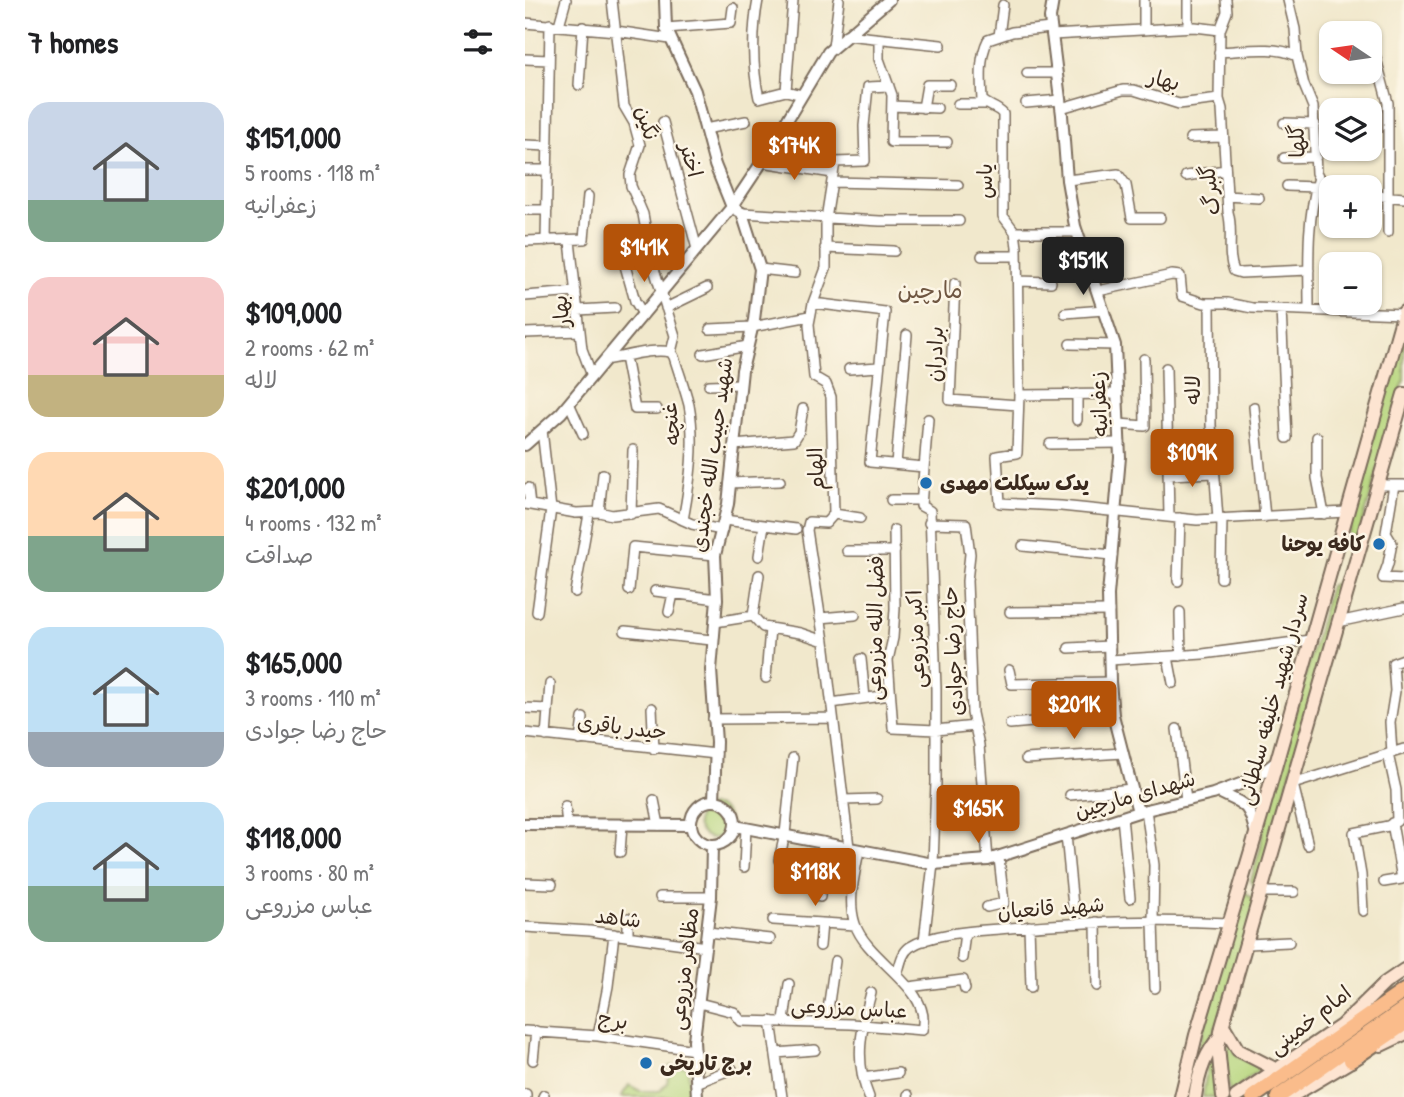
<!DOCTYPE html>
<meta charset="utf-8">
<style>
:root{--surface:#fff;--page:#f2f2f2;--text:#202124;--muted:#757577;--accent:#b45309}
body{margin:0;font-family:"Patrick Hand","Playpen Sans Arabic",sans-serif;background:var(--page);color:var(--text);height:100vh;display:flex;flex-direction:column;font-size:26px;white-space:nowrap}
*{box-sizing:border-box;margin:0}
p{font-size:23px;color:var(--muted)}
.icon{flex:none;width:38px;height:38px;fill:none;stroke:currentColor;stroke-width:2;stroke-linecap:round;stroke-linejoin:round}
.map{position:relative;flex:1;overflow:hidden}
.side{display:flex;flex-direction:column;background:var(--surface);width:525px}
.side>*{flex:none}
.needle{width:46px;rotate:283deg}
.controls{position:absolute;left:794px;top:21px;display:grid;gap:14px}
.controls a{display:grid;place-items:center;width:63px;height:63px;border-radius:14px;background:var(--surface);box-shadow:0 2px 5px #0004;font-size:35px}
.price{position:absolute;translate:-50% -60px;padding:0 16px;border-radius:7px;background:var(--accent);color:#fff;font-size:23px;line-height:46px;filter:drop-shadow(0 2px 4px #0008)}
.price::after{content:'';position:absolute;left:50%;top:42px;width:21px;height:16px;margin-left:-10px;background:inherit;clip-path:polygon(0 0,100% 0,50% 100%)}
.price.selected{background:#222;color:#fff}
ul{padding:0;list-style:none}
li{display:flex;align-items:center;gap:21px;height:175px;padding:0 28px}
li span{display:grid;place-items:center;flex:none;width:196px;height:140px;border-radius:21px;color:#555}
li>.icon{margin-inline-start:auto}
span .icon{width:84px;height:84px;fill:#fffc;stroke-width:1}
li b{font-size:30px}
h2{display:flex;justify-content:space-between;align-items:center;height:84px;padding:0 28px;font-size:30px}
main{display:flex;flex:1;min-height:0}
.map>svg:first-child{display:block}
</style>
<main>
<section class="side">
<h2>7 homes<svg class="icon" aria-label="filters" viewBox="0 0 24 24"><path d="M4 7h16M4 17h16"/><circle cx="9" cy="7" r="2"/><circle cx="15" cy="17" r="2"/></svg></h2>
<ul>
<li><span style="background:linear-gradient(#c9d6e8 70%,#7fa58c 0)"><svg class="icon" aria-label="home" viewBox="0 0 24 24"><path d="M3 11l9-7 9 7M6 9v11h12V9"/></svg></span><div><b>$151,000</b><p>5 rooms · 118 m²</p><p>زعفرانیه</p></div></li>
<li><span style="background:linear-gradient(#f6c9c9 70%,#c2b280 0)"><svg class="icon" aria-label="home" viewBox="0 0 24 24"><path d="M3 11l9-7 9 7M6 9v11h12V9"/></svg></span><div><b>$109,000</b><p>2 rooms · 62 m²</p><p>لاله</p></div></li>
<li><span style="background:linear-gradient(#ffd9b3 60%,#7fa58c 0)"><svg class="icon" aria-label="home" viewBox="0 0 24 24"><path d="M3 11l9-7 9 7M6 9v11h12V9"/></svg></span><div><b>$201,000</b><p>4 rooms · 132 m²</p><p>صداقت</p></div></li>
<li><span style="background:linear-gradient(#bfe0f5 75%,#9aa5b1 0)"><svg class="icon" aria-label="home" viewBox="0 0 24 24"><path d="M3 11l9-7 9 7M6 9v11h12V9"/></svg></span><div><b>$165,000</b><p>3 rooms · 110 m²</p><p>حاج رضا جوادی</p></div></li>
<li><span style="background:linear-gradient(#bfe0f5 60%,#7fa58c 0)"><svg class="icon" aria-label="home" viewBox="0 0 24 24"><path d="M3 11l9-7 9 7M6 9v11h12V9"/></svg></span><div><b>$118,000</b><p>3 rooms · 80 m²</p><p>عباس مزروعی</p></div></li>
</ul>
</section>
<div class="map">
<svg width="879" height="1097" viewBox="0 0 879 1097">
<rect width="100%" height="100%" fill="#fcf5e5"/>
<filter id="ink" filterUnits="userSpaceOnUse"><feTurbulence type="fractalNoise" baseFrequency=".0143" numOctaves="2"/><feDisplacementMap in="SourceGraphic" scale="14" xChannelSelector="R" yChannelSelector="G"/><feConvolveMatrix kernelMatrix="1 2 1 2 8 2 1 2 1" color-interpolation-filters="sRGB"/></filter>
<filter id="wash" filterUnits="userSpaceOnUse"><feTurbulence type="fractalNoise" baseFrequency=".00686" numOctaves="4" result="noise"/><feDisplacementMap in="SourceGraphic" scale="28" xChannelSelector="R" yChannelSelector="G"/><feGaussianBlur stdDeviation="1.57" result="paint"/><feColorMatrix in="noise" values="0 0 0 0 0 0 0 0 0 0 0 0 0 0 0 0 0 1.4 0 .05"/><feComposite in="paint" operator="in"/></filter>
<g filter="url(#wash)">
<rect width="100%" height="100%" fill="#f1e8cc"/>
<!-- green -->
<path fill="#b5d57c" stroke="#78804d" stroke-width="2" d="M879,331V380L831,546L827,550L823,548L822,542L837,474Z
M811,583L816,586L814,598L734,885H729L726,880L736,846L737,833L805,586Z
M172 822a16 16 0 1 1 32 0a16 16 0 1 1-32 0Z
M719,891L726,897H732L698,1009L688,1034L667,1069Z
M703,1039L712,1055L736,1069L705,1093L701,1070Z
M688,1053L693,1097H678L682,1067Z
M145,1066L163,1067L166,1097H96L104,1085L115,1091H135L142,1083Z"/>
</g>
<g filter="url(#ink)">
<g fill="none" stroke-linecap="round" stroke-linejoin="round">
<defs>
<path id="minor" d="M87,0L99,106L109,123L115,145L105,175L106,186L118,214L126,259L150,336L146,352
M233,0C227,31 227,67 234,98L261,91L277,95
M701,0L702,12L695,30L694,99L697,109L703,212C709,232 701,252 709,271L716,273L784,270
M763,0L770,29L772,56
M0,23L91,31L145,39
M34,25L41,0
M663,27V0
M141,28L206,23L208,8
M526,28L487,32L463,40C454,57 456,81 457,100C464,107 471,106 478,114V216L490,232L492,247L494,395L492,453L472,456L475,503L536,506L672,520L821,512
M619,30V0
M321,35L416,45
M527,35L670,27L695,30
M474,36L478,5
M354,39V59L367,95L366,142H422
M846,40L863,103V232
M308,47L314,0
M694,52C720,51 748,45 772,56L779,85L788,107L791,173L799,188L807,192
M0,59L24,60
M502,73H531
M54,85L58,27
M261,91L268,0
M501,103L535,100
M433,104H461
M367,106L412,108
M398,108L402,85H425
M536,108L598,90H609L654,104L694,99
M138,122L172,249
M759,123L790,124
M180,129L221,121
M665,138L698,137
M0,145L23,146
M759,158L791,157
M237,162L308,173
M0,170H22
M661,176L700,170
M542,180L593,174L601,185L607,218H635
M307,182L433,185
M762,186L791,187
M845,195L879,198
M702,196L734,198
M0,210H22
M217,213L355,221H434
M490,232H552
M0,241L59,239L63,196
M21,241L25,24
M45,241L57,349L67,376
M300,248L369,251
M457,256H492
M99,262L110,301L118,314
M235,269L270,273
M493,281L526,282
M430,283L425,400L493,405
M573,291L647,275L655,276L657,296L679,303H703L727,308L878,314
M0,296L51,292
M288,303L360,312L345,462L399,467
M685,303L686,425L693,519
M141,308L182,288
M756,309L762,438
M784,309C784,266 781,223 793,181
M53,310L90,308
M540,313L579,310
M185,329L227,327L285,316
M0,333L55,331
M545,344L590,345
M178,354L223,346
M100,357L110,409H132
M80,360C100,357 126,348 146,352L149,357C154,373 160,389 164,405C171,443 165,482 158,520
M641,368L644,517
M324,369L354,367
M184,385L215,384
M494,395L593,394
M44,403L58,434
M729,407L740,517
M552,420V394
M594,424L620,426L619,359
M792,437V478L799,514
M525,444L595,443
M209,445L269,440L274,432L278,409
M371,464L382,335
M643,475L689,473
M205,483L255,481
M853,485H879
M869,485L861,533L867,543L863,564L858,578L879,579
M3,488L5,505
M366,500H396
M0,504L51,513L74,512L87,515L134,509L167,524L197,530
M74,512L78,474
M106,514L108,450
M309,514L335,518
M199,520L271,529
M404,523L441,524L445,554L442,581L447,713L454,745L463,860
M369,530L370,609L368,638L363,660L368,728L411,730L450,726
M498,546L587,555
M322,551H370
M234,556L239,525
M696,578L697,518
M653,581L655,518
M104,590L108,547L190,555
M130,591L192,599
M50,592L64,514
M12,612L26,509L17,430
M144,612L148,594
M485,612L584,611
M655,612L656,656
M228,616L234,575
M295,618L330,615
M190,622L228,616L238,627L275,633L299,641
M813,622L879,608
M100,631L187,640
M544,648L585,646
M643,657L648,683
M336,659L340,698
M585,660L678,654L785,640
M484,670L487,684L585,682
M241,678L245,628
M306,703L365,695
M0,708L23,709
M127,708L129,749
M188,719L308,718
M485,724L588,715
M652,729L661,800
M0,733L191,754
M21,736L25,684
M55,740L58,718
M867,753L865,722L870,691L868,663L879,659
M501,759L598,753
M545,795L607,789
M129,800L134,825
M318,800L352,799
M40,806L42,825
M621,810L629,865L628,921L630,988
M597,817L605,898
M541,835L548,906
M783,845L768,784L879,749
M324,847L299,641L282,530L284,522L301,523L309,514L306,397L301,384L289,377L284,324L288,303L301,268V219L310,162L340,161L339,126L343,87L364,86
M95,852L97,825
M254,860L260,834L268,758
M219,867L221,828
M859,882L877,879L867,823
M0,883L27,884
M737,892H769
M135,897H186
M295,897L298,842
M462,907L479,903L474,858
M838,911L836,875L829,833L863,826L872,821L871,790L863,754
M103,918V936
M248,920L330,925
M571,922L572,986
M504,926L506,987
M0,927L65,931L181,947
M183,932L245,939
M399,941L408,864L411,782V689L405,511L396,506L403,419
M723,944L764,942
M295,946L297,923
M437,958L440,932
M372,975C375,966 376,953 385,947C407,933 449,931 474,929C551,922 627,919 704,923
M384,987L438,980L440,989
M174,1003L209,1012L216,1021L326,1024L397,1030C408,988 342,961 330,924C322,900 330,874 334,850
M246,1021L257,1097
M259,1021L264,984
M301,1023L310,961
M0,1031L73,1036L170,1050
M73,1036L83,986L89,934
M251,1053L290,1050
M8,1060L11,1031
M338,1078L373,1073
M171,1083L207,1069
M1,1094V1097
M383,1095V1097
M18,1097L19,1095
M344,1097C329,1061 336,1030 346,993"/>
<path id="tertiary" d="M140,0L141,28L170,91L190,165L207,207L217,213L235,269L229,320L217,370L203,504L190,555L192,599L186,670L191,742L189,801
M528,0L525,18L537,115L542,180L550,226L590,345L595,457L583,595L585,682L588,715L613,812
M0,445L36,413L207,207L237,162L303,52L364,0
M693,792C721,805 724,803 731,835
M166 823a22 22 0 1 1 44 0a22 22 0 1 1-44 0Z
M0,824L166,825
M210,826L408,864L463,860L613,812L688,794L718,783L732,777L751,762
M172,1097L169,1040L186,897L187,845"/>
<path id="secondary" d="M698,1025L713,1050L752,1070
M856,1045L879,1034
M656,1097L671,1035L736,817L879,312
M670,1097C673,1075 680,1053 695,1037
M698,1097L693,1047L697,1027L879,394
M711,1097L816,1026L860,983L879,970
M765,1097L834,1056"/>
<path id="trunk" d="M826,1060L879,1024
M728,1097L879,991
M753,1097L879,1009"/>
</defs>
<!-- minor casing -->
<use href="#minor" stroke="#7b6c5b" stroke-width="12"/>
<!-- tertiary casing -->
<use href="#tertiary" stroke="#7b6c5b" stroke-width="14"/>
<!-- secondary casing -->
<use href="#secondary" stroke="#7b6c5b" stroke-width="16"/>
<!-- trunk casing -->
<use href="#trunk" stroke="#7b6c5b" stroke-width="18"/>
<!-- minor -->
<use href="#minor" stroke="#fff" stroke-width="9"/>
<!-- tertiary -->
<use href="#tertiary" stroke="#fff" stroke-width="10"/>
<!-- secondary -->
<use href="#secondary" stroke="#fde4d1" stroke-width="12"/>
<!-- trunk -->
<use href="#trunk" stroke="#fabc8b" stroke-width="14"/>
</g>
</g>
<!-- markers -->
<g fill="#1f6fb2" stroke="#fcf5e5" stroke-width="2.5">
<circle cx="401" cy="483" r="7"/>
<circle cx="854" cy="544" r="7"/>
<circle cx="121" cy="1063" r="7"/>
</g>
<g text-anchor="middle" stroke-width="5" stroke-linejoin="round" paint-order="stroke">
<!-- street labels -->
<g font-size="21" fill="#3b2a1e" stroke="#fcf5e5">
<text transform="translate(639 80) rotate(14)" y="7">بهار</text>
<text transform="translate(122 123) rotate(74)" y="7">نگین</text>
<text transform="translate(772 141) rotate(-92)" y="7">گلها</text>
<text transform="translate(166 160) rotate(75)" y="7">اختر</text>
<text transform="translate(460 181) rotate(-90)" y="7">یاس</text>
<text transform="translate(685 190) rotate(-97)" y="7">گلبرگ</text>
<text transform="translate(36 311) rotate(-96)" y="7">بهار</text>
<text transform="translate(410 354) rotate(-88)" y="7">برادران</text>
<text transform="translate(668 390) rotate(-90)" y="7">لاله</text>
<text transform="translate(574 404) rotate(-93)" y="7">زعفرانیه</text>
<text transform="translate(146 424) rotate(-96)" y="7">غنچه</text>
<text transform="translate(187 455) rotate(-82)" y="7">شهید حبیب الله خجندی</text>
<text transform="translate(291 469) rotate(-93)" y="7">الهام</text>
<text transform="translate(350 628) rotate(-89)" y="7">فضل الله مزروعی</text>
<text transform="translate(391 639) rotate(-92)" y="7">اکبر مزروعی</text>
<text transform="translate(428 651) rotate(-93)" y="7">حاج رضا جوادی</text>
<text transform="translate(748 699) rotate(-75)" y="7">سردار شهید خلیفه سلطانی</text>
<text transform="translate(97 727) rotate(7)" y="7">حیدر باقری</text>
<text transform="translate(610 795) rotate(-16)" y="7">شهدای مارچین</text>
<text transform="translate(526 908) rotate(-4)" y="7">شهید قانعیان</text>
<text transform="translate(93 918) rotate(7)" y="7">شاهد</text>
<text transform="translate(159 969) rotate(-83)" y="7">مظاهر مزروعی</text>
<text transform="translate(324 1008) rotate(3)" y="7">عباس مزروعی</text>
<text transform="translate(88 1020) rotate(8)" y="7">برج</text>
<text transform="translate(785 1020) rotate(-38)" y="7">امام خمینی</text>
</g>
<!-- poi labels -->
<g font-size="21" font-weight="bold" fill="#3b2a1e" stroke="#fcf5e5" text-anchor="start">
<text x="415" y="490">یدک سیکلت مهدی</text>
<text x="840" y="551" text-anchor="end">کافه یوحنا</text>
<text x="135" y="1070">برج تاریخی</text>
</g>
<!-- neighbourhood labels -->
<g font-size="23" fill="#6f5641" stroke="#fcf5e5">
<text x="405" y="298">مارچین</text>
</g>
</g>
</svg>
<div class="controls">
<a><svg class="needle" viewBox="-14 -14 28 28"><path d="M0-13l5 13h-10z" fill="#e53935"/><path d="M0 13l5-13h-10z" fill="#757577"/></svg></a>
<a><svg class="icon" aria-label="layers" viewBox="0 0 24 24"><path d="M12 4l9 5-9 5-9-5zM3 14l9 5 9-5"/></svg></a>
<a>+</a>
<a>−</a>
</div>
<b class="price" style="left:269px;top:182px">$174K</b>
<b class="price" style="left:119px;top:284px">$141K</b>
<b class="price selected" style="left:558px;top:297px">$151K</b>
<b class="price" style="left:667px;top:489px">$109K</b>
<b class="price" style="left:549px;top:741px">$201K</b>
<b class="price" style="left:453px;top:845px">$165K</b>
<b class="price" style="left:290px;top:908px">$118K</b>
</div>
</main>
